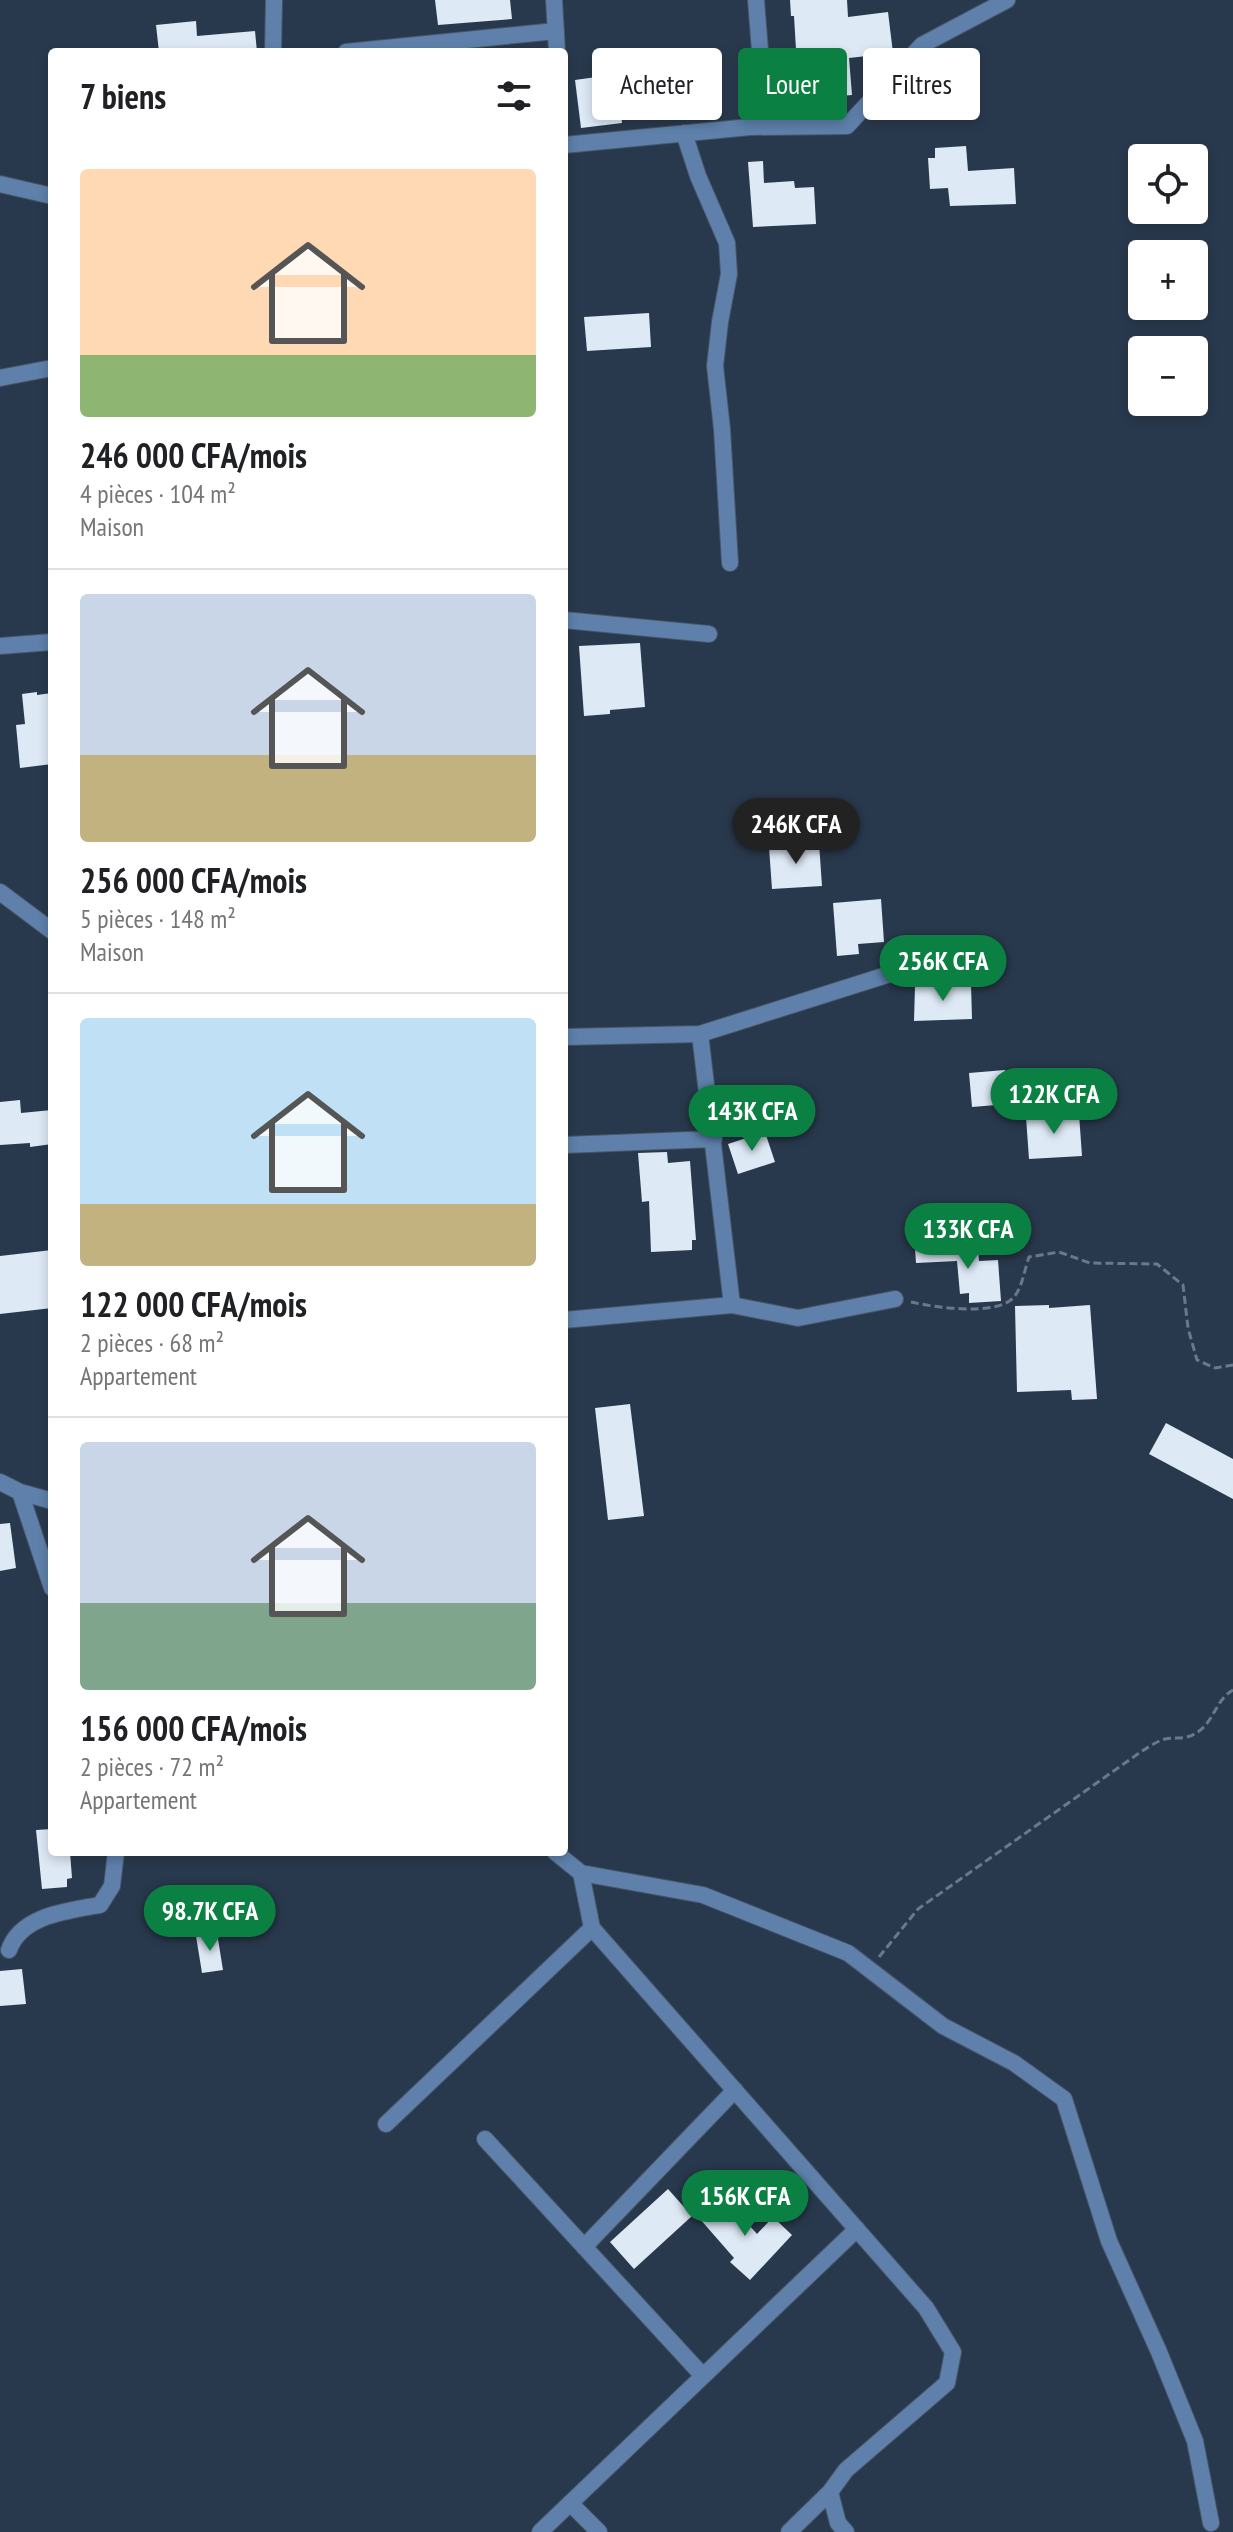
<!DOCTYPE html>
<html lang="fr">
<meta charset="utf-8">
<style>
:root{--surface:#fff;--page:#f6f6f6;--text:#202124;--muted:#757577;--line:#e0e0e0;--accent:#0b8043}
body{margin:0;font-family:"PT Sans Narrow",sans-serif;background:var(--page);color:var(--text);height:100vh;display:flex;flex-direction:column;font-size:30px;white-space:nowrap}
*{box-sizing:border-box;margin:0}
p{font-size:26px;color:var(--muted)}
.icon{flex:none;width:44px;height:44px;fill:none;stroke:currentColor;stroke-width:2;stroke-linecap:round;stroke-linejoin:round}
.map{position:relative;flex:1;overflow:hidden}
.side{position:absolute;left:48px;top:48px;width:520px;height:1808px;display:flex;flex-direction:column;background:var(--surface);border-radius:8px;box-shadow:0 4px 12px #0003}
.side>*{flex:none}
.hud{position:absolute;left:592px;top:48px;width:520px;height:72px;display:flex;gap:16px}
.buttons{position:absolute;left:1128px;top:144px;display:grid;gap:16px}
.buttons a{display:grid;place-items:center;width:80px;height:80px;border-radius:8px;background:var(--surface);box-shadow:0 4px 12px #0003;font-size:40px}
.price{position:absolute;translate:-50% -68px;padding:0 18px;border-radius:28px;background:var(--accent);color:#fff;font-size:26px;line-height:52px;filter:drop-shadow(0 2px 4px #0008)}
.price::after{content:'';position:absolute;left:50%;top:48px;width:24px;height:18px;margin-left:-12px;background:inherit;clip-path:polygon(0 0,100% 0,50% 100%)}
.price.selected{background:#222;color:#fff}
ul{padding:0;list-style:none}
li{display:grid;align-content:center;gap:16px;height:424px;padding:0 32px}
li+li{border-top:2px solid var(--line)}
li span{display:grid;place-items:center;height:248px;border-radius:8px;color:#555}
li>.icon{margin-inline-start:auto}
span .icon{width:144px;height:144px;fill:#fffc;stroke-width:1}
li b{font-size:34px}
h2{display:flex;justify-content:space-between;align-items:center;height:96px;padding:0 32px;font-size:34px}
.pill{padding:0 28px;border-radius:8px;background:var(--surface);box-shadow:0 4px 12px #0003;font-size:28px;line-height:72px}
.pill.selected{background:var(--accent);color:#fff}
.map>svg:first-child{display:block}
</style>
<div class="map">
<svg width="1233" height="2532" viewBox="0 0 1233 2532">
<rect width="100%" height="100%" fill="#29394d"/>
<!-- building -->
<path fill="#dee9f6" d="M435,0H510L512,19L438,25Z
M790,0H847L848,17L888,12L893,53L849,58L852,95L827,97L828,102L802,104V91L790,92L787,67L797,66L794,16H791Z
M196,21L197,36L255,31L257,52H159L156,25Z
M653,69L656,91L619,96L622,123L581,128L575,80Z
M966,146L968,171L1014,168L1016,204L950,206L948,188L930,189L928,158H935V148Z
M763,161L764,183L794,181L795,188L814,187L816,224L753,227L748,162Z
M649,313L651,347L587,351L584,317Z
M640,643L645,707L610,710V714L584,716L579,646Z
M37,692V695L52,693V764L20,768L16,725L25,724L22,694Z
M819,843L822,886L772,889L769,847Z
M881,899L884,942L858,944L859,954L837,956L833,903Z
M971,984L972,1019L914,1021L915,986Z
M1005,1070L1008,1104L972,1107L969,1073Z
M20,1100L21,1113L52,1110V1144L30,1147V1143L0,1145V1102Z
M1079,1114L1082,1156L1029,1159L1026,1117Z
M765,1132L775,1162L738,1174L728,1144Z
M667,1152L668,1163L690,1161L696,1240H692V1250L651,1252L649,1201L642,1202L638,1153Z
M978,1245L979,1261L998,1260L1001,1301L969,1303V1293L960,1294L957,1261L916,1263L915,1248Z
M52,1250V1308L0,1314V1256Z
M1049,1305V1308L1090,1305L1097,1399L1072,1400L1071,1390L1017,1392L1015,1306Z
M630,1404L644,1516L608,1520L595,1408Z
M1166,1423L1233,1459V1499L1149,1454Z
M10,1523L16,1568L0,1571V1524Z
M52,1829V1852H70L72,1878L67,1879V1887L42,1889L36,1830Z
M217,1933L223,1970L202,1973L196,1936Z
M22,1969L26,2004L0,2006V1971Z
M668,2189L692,2216L634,2269L610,2242Z
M724,2197L757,2234L773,2217L792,2235L750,2280L730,2262L734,2258L700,2219Z"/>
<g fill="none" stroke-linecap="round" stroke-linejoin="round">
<defs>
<path id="street" d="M554,0L557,52
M756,0L766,127
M273,52L274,0
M346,52L556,31
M684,133L698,176L727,243L729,274L720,322L715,366L722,429L730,563
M564,145L750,127L847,126L922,45L1007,0
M0,184L52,196
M0,378L52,368
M564,620L709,634
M0,646L52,642
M0,892L52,931
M700,1034L732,1305
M564,1037L700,1034L912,967
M564,1145L714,1139
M564,1320L732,1305L798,1318L895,1299
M0,1482L20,1492L52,1501
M20,1492L52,1588
M555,1852L581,1873L592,1928L926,2308L953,2352L947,2383L846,2470L830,2492L838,2523L846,2532
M581,1873L703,1895L848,1953L943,2026L1014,2063L1064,2099L1109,2241L1159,2352L1195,2441L1211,2523
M9,1950C21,1915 68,1911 100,1905L112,1886L116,1852
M386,2124L592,1928
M485,2139L703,2376
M584,2247L735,2090
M570,2503L599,2532
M540,2532L857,2229
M789,2532L830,2492"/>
</defs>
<!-- street casing -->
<use href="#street" stroke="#475669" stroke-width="18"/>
<!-- path -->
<path stroke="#6b788a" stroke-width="3" stroke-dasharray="8 4" stroke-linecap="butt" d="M911,1302C933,1307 997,1317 1014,1297C1022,1288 1025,1268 1029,1257L1059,1252L1090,1263L1157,1264L1183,1285L1188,1328L1197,1360L1215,1368L1233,1365
M879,1957L918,1909L1142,1751C1149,1747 1157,1741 1165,1739C1176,1737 1186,1740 1196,1733C1214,1723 1215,1700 1233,1690"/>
<!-- street -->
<use href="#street" stroke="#5e80aa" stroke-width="16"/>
</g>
</svg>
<div class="buttons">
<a><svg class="icon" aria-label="locate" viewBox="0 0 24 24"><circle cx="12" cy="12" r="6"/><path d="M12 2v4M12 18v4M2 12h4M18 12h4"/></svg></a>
<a>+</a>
<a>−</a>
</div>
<b class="price selected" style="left:796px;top:866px">246K CFA</b>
<b class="price" style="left:943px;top:1003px">256K CFA</b>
<b class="price" style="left:1054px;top:1136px">122K CFA</b>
<b class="price" style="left:752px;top:1153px">143K CFA</b>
<b class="price" style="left:968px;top:1271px">133K CFA</b>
<b class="price" style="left:210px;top:1953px">98.7K CFA</b>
<b class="price" style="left:745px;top:2238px">156K CFA</b>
<div class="hud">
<a class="pill">Acheter</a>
<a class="pill selected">Louer</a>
<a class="pill">Filtres</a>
</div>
<section class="side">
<h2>7 biens<svg class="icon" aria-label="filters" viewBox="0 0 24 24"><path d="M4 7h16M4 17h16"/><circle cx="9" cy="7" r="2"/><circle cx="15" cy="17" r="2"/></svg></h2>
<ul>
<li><span style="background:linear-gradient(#ffd9b3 75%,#8fb573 0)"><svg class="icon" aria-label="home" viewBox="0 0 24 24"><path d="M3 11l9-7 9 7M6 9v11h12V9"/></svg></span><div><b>246 000 CFA/mois</b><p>4 pièces · 104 m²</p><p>Maison</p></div></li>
<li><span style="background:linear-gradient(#c9d6e8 65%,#c2b280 0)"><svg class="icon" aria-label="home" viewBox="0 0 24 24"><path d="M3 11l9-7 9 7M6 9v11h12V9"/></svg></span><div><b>256 000 CFA/mois</b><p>5 pièces · 148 m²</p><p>Maison</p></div></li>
<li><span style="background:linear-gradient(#bfe0f5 75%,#c2b280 0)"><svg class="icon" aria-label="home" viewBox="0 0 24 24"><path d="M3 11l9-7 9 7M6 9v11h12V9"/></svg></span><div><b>122 000 CFA/mois</b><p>2 pièces · 68 m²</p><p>Appartement</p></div></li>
<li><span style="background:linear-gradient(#c9d6e8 65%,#7fa58c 0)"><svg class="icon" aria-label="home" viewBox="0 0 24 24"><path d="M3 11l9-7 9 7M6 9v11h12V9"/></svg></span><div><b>156 000 CFA/mois</b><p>2 pièces · 72 m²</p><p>Appartement</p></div></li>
</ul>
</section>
</div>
